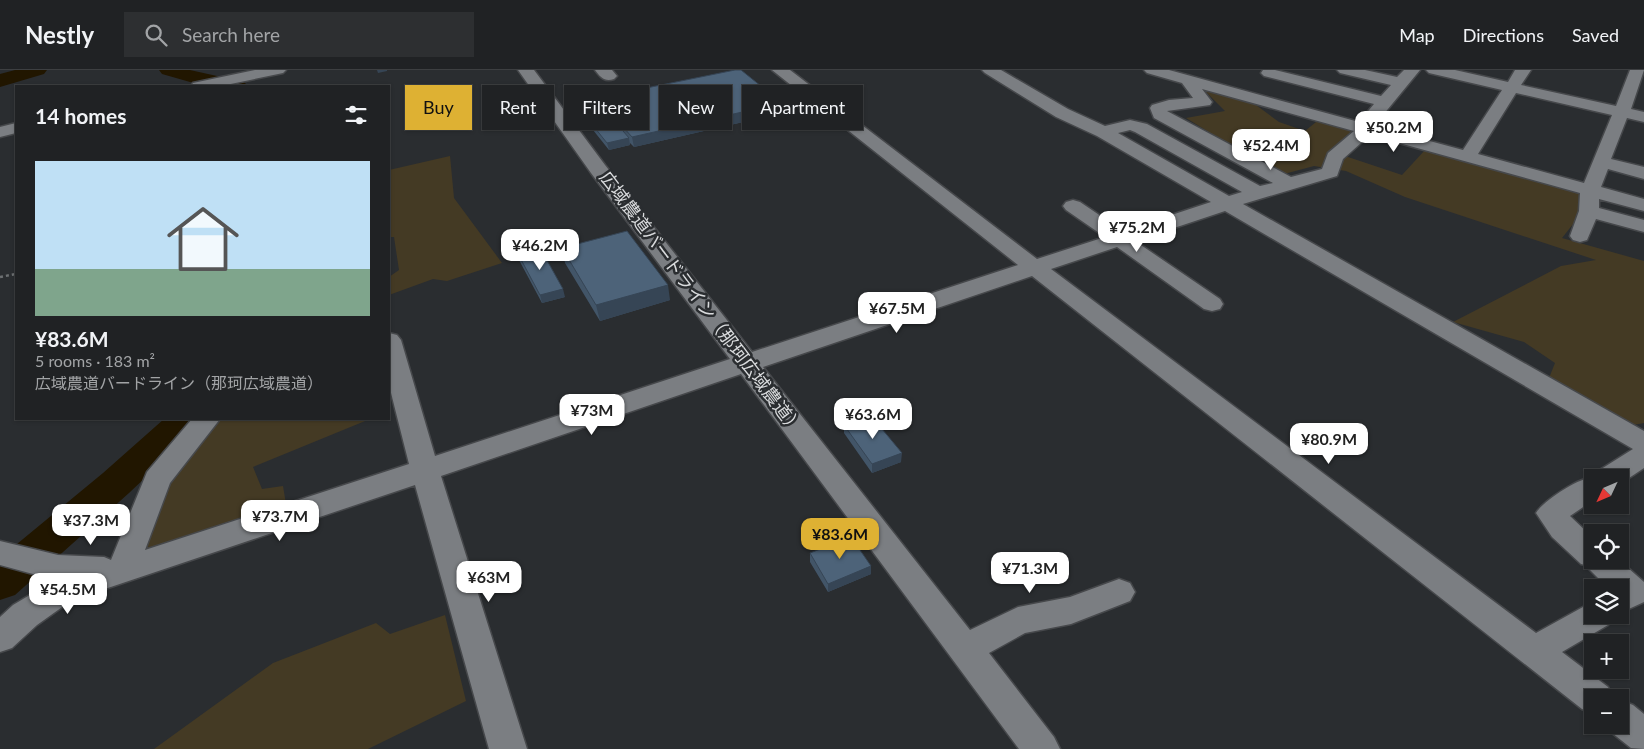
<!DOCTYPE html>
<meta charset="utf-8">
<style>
:root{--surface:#202224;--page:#2d2f31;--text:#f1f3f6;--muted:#a2a4a6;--line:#3d3f41;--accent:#deb133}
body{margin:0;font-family:Lato,"Noto Sans JP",sans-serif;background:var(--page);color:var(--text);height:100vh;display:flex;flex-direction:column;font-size:19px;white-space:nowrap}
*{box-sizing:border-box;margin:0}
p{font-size:16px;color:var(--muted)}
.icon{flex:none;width:28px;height:28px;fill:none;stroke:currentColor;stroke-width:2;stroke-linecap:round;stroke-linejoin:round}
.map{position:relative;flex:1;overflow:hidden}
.details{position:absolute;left:15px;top:15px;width:375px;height:335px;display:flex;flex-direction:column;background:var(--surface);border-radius:0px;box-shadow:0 1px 4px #0004,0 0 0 1px var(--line)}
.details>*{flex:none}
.banner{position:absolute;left:405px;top:15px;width:475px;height:45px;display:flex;gap:10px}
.needle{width:32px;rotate:226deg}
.buttons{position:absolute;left:1584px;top:399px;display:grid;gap:10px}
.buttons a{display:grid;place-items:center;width:45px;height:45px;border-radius:0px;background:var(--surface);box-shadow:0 1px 4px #0004,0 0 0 1px var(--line);font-size:25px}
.price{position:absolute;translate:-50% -42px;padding:0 11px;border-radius:10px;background:#fff;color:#222;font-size:16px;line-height:32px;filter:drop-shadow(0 1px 2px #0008)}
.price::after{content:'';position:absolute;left:50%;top:30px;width:15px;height:11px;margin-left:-8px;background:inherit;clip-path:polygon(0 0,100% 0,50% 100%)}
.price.current{background:var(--accent);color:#111}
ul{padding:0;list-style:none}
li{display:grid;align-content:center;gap:10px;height:265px;padding:0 20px}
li+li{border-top:1px solid var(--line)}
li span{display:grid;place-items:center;height:155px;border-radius:0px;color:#555}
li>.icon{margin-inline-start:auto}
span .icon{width:90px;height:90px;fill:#fffc;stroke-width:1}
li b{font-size:21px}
h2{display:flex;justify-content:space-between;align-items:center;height:60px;padding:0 20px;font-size:21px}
.pill{padding:0 18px;border-radius:0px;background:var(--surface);box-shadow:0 1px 4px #0004,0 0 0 1px var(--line);font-size:18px;line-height:45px}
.pill.current{background:var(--accent);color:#111}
header{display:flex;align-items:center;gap:30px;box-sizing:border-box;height:70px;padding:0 25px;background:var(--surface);border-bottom:1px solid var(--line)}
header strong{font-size:24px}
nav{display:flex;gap:28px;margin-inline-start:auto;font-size:18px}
.search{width:350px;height:45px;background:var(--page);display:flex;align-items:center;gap:12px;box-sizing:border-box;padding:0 18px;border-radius:0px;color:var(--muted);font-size:19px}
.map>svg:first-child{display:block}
</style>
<header>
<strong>Nestly</strong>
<div class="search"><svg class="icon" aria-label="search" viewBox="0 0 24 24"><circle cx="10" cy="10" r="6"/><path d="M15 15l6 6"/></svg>Search here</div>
<nav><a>Map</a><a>Directions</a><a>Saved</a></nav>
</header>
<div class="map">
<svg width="1644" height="679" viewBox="0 0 1644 679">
<rect width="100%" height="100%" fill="#2a2d30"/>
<!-- green -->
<path fill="#443a24" d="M1200,16L1245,27L1279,52L1305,61L1321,48L1355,58L1330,81L1402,105L1425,80L1583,121L1581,144L1562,168L1644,191V353L1628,356L1547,313L1555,293L1524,272L1453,252L1561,196L1596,190L1405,127L1346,101L1314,96L1284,104L1251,88L1186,48L1225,41Z
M450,86L454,128L502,193L447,211L433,209L389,225V207L399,200L394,167H389V100Z
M215,349H370L253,397L262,419L283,416L286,434L137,482L164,409Z
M445,545L466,631L368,679H154L273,593L376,553L390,564Z"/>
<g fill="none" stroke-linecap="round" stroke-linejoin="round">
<!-- river -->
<path fill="#211600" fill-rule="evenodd" d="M15,0H47L44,4L0,17V4Z
M159,0H190L244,12L248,16H204L162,4Z
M164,349H204L199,357L129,423L15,525L0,530V488L103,403Z"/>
<defs>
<path id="minor" d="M255,0H286L283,3L221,16H191L193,13Z
M518,0H534L605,95L752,282L1018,195L772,0H790L1037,189L1105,167L1066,140L1063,136L1066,132L1073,130L1080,132L1123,161L1211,132L1097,66L1056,47L985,3L982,0H1001L1068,39L1105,56L1130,50L1147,54L1260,116L1273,113L1154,48L1150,38L1152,35L1169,30L1193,28L1182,13L1147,3L1144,0H1169L1359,52L1374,34L1264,6L1261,3L1263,0H1275L1381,26L1391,15L1340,3L1337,0H1365L1397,7L1404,0H1420L1374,56L1463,80L1502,20L1429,3L1426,0H1455L1508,12L1515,0H1531L1521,15L1616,36L1630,0H1644L1631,39L1644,42V52L1627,48L1611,89L1644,97V109L1608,99L1601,117L1644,129V141L1599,129V138L1644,150V162L1596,149L1587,170L1580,172L1573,170L1570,166L1579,141L1580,123L1370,65L1343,89L1337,106L1243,134L1644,361V398L1620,414V408H1592V431L1570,446L1592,467V490H1619L1644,512V532L1620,543V518H1608L1585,495L1581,494L1552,467L1536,443C1543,431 1580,407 1594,407L1598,401L1633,379L1225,141L1135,171L1220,229L1223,234L1220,239L1212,241L1204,239L1117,177L1051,199L1536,563L1592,532V545H1612L1608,555L1562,582L1608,617L1613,628H1592V643L1582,639L1032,206L763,297L970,560L1018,537L1070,527L1119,509L1130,513L1135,522L1130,531L1071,554L1025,563L989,583L1054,667L1060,679H1019L741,304L441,406L527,679H489L415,415L72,530L37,555L12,578L0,582V547L13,535L55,510L0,495V471L58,485L104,487L111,490L147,402L192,349H220L170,413L145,480L409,394L389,315V263L397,265L401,270L435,386L730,289L591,103ZM1202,19L1354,61L1328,83L1322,99L1291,107L1167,41L1210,35L1212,32ZM1516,23L1612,45L1584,113L1478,84ZM1130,60L1135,62L1242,122L1229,126L1118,63Z
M595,0H612L617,6L614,9C605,12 601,8 595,0Z
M16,53V63L0,67V57Z
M1620,630L1633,635L1644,644V679L1631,678L1607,659L1605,655H1620Z"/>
</defs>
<!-- minor casing -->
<use href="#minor" stroke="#46484b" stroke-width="3"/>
<!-- path -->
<path stroke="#6d7072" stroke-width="2.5" stroke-dasharray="3 3" stroke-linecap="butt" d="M0,207L16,204"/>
<!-- minor -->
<use href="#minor" fill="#7b7e82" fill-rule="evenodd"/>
</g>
<!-- wall -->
<path fill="#425568" d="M597,28L782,43L634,77L630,73V75L609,80L581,45L579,38L598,35Z
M562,178L670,230L600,251L565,193Z
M517,182L565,227L542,233L519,190Z
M844,355L901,392L872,403L844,363Z
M810,483L871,504L828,522L810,492Z"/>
<!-- shaded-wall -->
<path fill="#364555" d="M377,0H387V1L378,3Z
M782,33V43L634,77L632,67Z
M629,68L630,75L609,80L607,73Z
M668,215L670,230L600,251L596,235Z
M563,219L565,227L542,233L540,225Z
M902,383L901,392L872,403V394Z
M871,496V504L828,522V514Z"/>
<!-- building -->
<path fill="#4d6379" stroke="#364555" d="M735,0H741L782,33L632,67L597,28Z
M600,34L629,68L607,73L579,38Z
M627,161L668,215L596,235L562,178Z
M539,176L563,219L540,225L517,182Z
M872,347L902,383L872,394L844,355Z
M851,467L871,496L828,514L810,483Z"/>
<g text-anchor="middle" stroke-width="5" stroke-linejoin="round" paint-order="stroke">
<!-- street labels -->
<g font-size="18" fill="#d9dbdd" stroke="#2a2d30">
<text transform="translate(701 233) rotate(53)" y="6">広域農道バードライン（那珂広域農道）</text>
</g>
</g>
</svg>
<div class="buttons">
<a><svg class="needle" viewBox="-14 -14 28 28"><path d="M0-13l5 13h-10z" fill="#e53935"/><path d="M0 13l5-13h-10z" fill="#a2a4a6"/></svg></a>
<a><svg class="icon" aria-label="locate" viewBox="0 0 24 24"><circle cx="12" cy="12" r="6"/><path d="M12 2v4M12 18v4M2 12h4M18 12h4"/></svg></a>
<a><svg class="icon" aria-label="layers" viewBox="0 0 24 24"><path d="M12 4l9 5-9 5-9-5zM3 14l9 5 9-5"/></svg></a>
<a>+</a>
<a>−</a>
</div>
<b class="price" style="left:1394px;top:83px">¥50.2M</b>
<b class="price" style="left:1271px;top:101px">¥52.4M</b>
<b class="price" style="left:1137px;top:183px">¥75.2M</b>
<b class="price" style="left:540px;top:201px">¥46.2M</b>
<b class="price" style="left:897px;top:264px">¥67.5M</b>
<b class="price" style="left:592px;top:366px">¥73M</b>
<b class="price" style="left:873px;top:370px">¥63.6M</b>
<b class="price" style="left:1329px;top:395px">¥80.9M</b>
<b class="price" style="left:280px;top:472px">¥73.7M</b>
<b class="price" style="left:91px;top:476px">¥37.3M</b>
<b class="price current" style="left:840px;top:490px">¥83.6M</b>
<b class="price" style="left:1030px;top:524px">¥71.3M</b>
<b class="price" style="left:489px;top:533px">¥63M</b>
<b class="price" style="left:68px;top:545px">¥54.5M</b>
<div class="banner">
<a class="pill current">Buy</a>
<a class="pill">Rent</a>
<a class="pill">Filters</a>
<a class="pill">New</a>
<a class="pill">Apartment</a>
</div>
<section class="details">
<h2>14 homes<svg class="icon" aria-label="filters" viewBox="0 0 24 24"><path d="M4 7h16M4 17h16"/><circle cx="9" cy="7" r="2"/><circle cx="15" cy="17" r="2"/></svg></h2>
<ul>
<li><span style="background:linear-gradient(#bfe0f5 70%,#7fa58c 0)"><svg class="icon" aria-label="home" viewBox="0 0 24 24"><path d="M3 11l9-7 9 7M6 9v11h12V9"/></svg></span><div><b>¥83.6M</b><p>5 rooms · 183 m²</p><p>広域農道バードライン（那珂広域農道）</p></div></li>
</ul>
</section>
</div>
